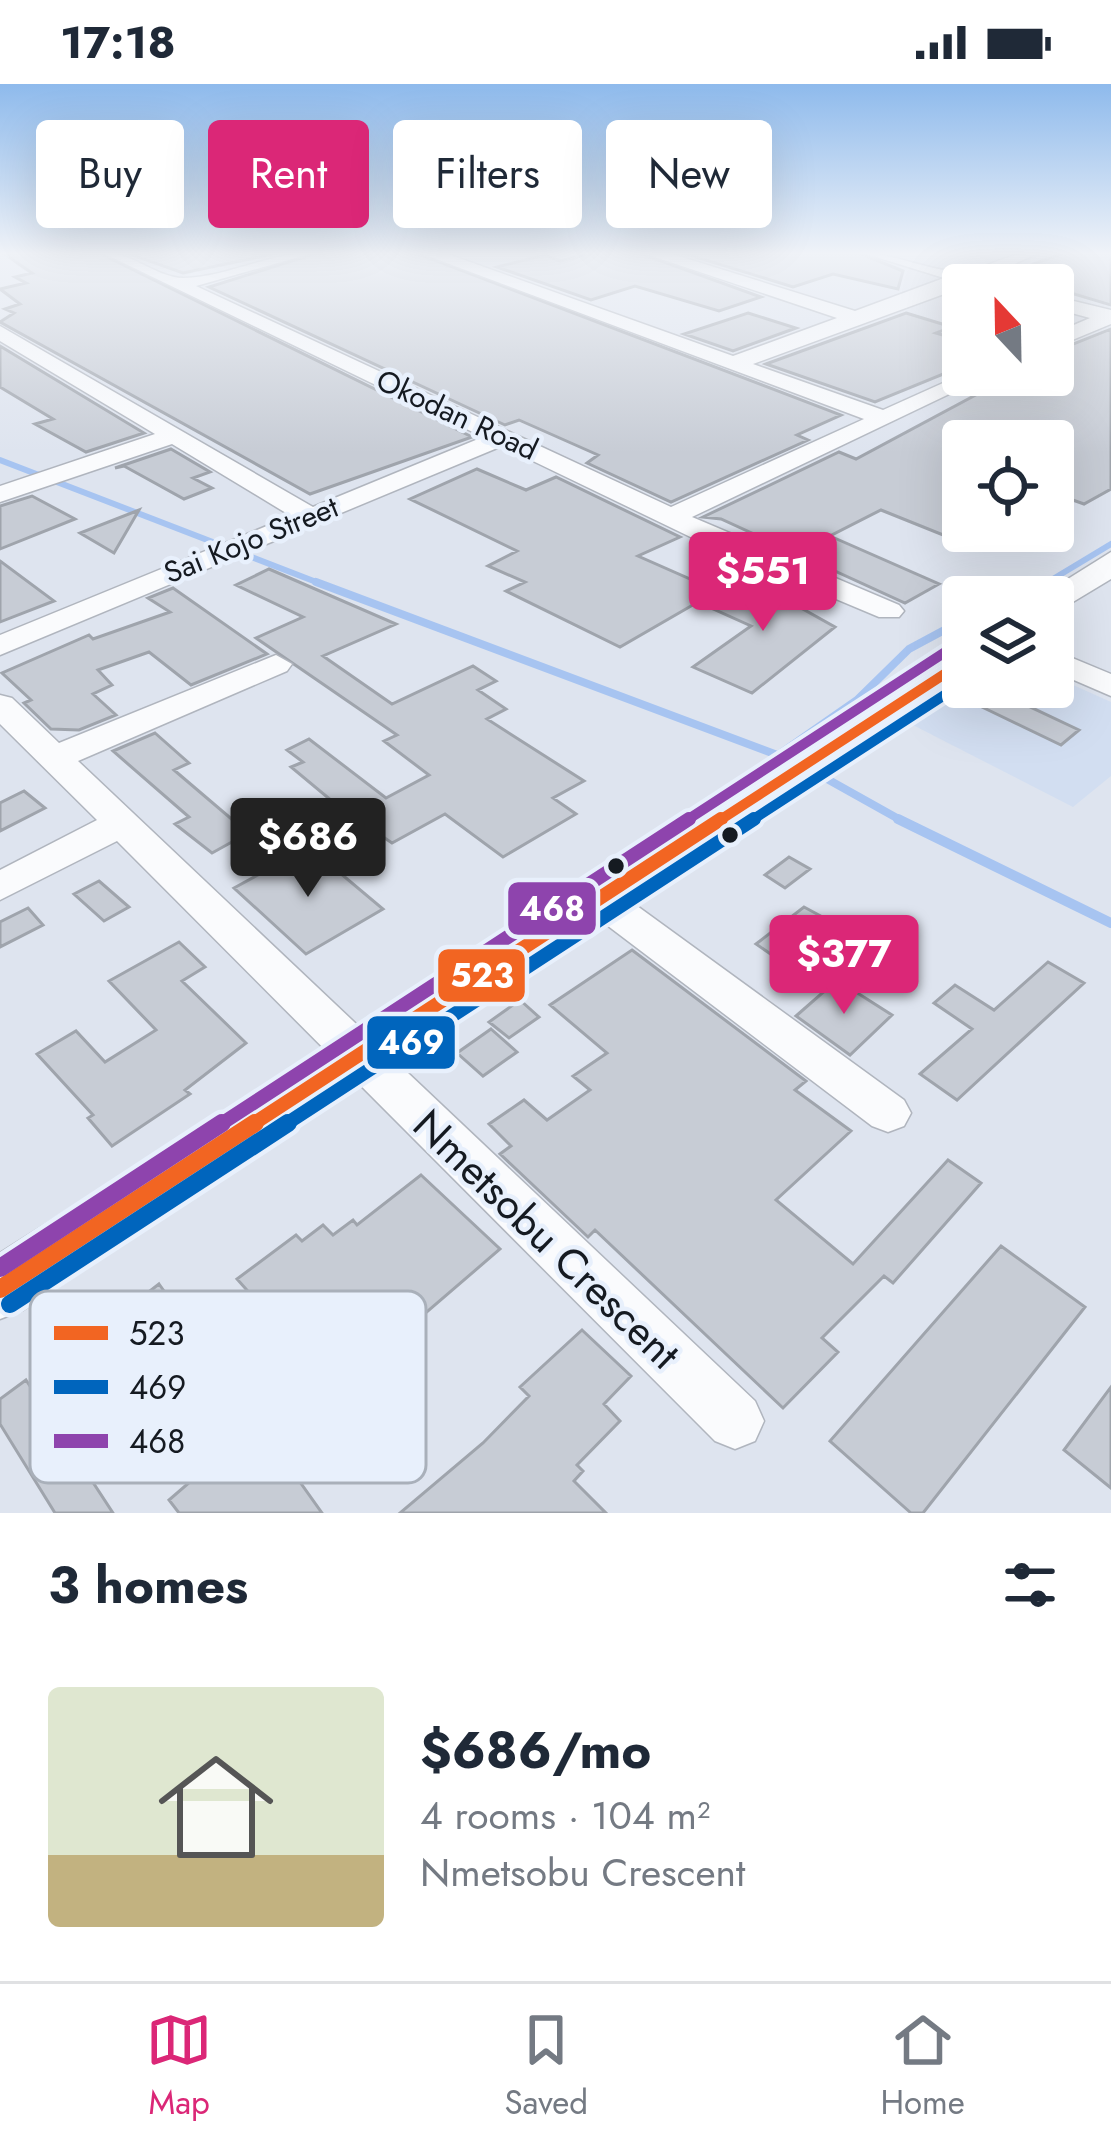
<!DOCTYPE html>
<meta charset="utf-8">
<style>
:root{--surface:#fff;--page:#f6f6f7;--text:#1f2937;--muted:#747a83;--line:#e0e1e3;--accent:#db2777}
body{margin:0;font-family:Jost,sans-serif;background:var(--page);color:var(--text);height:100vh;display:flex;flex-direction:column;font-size:45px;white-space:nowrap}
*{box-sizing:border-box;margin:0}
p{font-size:39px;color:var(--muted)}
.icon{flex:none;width:66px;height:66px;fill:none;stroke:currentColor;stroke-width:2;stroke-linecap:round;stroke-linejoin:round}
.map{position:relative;height:1429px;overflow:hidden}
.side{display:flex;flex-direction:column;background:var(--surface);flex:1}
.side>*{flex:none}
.guide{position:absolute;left:36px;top:36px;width:1041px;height:108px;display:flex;gap:24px}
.needle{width:78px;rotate:338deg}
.controls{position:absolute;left:942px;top:180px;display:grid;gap:24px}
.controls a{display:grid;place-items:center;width:132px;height:132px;border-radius:12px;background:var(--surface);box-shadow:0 12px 48px #0002;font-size:60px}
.price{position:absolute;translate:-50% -102px;padding:0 27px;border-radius:12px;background:var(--accent);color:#fff;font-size:39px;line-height:78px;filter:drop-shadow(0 3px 6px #0008)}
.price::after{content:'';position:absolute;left:50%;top:72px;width:36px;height:27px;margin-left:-18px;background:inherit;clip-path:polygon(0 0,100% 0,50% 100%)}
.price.selected{background:#222;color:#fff}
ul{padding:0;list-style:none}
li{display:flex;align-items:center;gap:36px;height:300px;padding:0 48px}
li+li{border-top:3px solid var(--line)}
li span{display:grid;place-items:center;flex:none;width:336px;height:240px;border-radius:12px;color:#555}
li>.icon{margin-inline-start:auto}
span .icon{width:144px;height:144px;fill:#fffc;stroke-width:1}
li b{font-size:51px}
h2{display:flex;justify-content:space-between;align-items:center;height:144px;padding:0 48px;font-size:51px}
.tag{padding:0 42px;border-radius:12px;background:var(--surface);box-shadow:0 12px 48px #0002;font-size:42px;line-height:108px}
.tag.selected{background:var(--accent);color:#fff}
.status{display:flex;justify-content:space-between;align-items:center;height:84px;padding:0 60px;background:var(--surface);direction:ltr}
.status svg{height:33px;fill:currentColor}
.tabs{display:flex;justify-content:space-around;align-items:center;height:168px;border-top:3px solid var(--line);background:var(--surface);font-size:33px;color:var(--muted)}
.tabs a{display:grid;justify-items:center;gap:6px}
.tabs .selected{color:var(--accent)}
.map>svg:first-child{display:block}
</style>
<div class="status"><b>17:18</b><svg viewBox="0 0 49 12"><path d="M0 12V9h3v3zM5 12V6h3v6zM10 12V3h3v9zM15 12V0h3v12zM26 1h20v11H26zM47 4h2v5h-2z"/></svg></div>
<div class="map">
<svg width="1111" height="1429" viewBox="0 0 1111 1429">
<rect width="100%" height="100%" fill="#dee4ef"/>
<!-- built -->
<path fill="#d2def1" d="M1053,592L1111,618V692L1073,723L911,640L966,603H1053Z"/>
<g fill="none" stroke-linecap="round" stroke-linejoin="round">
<!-- stream-far2 -->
<path stroke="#a7c4f1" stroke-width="6" d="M0,376L324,501
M1043,501L1111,460"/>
<!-- stream-far1 -->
<path stroke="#a7c4f1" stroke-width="8" d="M316,498L796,678
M1023,513L1048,498
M781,669L857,616L909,565L963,536
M811,686L904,738"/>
<!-- stream -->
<path stroke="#a7c4f1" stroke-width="10" d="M898,735L1111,839"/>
</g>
<!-- building -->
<path fill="#c7ccd5" stroke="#9fa4ac" stroke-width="3" d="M3,169H99L472,353L310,410L0,238L14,229L5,225L20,220L0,205L26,199L15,193L32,189Z
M127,169H278L183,189Z
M317,169H416L841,331L797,351L808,356L671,418L587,379L598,371L519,336L505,341L209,203Z
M593,169H639L761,213L719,227L635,202L591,216L497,183L545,171L560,177Z
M683,169H859L903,187L898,205L833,190L793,203Z
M1063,169H1111V221L1007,190Z
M748,229L796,244L733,267L684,250Z
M906,229L952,243L936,249L963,257V282L875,318L766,280Z
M1111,245V405L1084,420L1053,409V357H963V459L881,426L830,452L939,500L905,519L721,435L703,433L839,368L856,375L1013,291H1053V268Z
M0,262L144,349L86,368L35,340L53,335L0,303Z
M171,365L210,388L193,394L212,404L184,415L124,382L115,384Z
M477,385L526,406L556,393L680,453L638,472L717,507L620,563L506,507L525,498L488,482L517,467L410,415Z
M32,412L75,435L0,465V422Z
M139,426L114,469L80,449Z
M0,477L54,517L0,538Z
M269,485L396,540L323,572L392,620L473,582L496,597L478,606L506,625L487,635L584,697L553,714L576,730L503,773L445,730L392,759L338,722L291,683L303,678L287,666L309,655L386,714L429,691L384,657L397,651L256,554L303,533L236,501Z
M766,490L804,506L785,515L835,543L752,609L693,583L751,542L709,523Z
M173,504L267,570L191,601L149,568L98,586L112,601L93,610L116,631L79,646L51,645L24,619L31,616L2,589L89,551L93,555L170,528L148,514Z
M963,601L988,603L1079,646L1061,661L953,609Z
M155,649L189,679L174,686L248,749L212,769L175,740L189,733L113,667Z
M24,707L45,724L0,747V719Z
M309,763L383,825L306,870L234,804Z
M789,773L810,785L785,804L765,791Z
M99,797L129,823L104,837L74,810Z
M804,823L841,843L791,884L756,860Z
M28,824L43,841L0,863V838Z
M179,858L205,883L182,897L246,959L185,1006L190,1010L112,1062L88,1034L93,1031L37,970L76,947L105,978L156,946L109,897Z
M632,866L806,997L795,1006L851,1047L776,1116L853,1180L948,1076L981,1099L893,1199L884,1192L822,1254L838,1268L783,1324L595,1146L588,1153L500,1070L511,1062L489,1040L524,1016L547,1036L590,1006L573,992L607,969L550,921Z
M1048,878L1084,899L957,1016L920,990L972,945L934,919L955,901L994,926Z
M837,896L892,931L850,971L796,932Z
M520,916L539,933L509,954L489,938Z
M491,945L517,968L483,992L457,969Z
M421,1091L500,1165L336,1306L237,1195L296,1151L302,1157L323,1141L333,1151L353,1136L357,1141Z
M1001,1162L1085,1223L923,1429H911L830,1357Z
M159,1200L237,1309L145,1379L66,1272Z
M582,1246L631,1292L604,1320L620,1337L577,1381L583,1387L574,1397L606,1429H400L483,1359L529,1312L520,1303Z
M26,1296L113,1429H55L0,1340V1315Z
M1111,1303V1404L1064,1366Z
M258,1339L322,1429H179L169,1416Z"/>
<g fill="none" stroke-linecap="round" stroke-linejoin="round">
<defs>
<path id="minor" d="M103,169C133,168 155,193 183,194C224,194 268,169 313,169L196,202L671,423L864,335L420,169H445L733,272L837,234L643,169H669L855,227L944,194L863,169C894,169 940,191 965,187C992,182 1010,168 1038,169L974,199L753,280L883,326L963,290L989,291L692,433L899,521L904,527L899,533H879L705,460L502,362L0,571V551L291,432L172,360L0,418V402L155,350L0,257V242L313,423L483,353Z
M1053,212L1111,226V240L1053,264V250L1090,234L1053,224Z
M1053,566L1111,590V612L1053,587Z
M276,571L292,580L287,587L78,677L755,1317L764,1337L755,1357L735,1365L715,1357L117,757L0,816V786L97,736L0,640V611L12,614L59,659Z
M597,799L611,803L904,1016L911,1029L904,1042L888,1048L872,1042L583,823L577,813L583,803Z"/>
<path id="major" d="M1111,468V495L1053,530V513H1039Z
M963,566V596L23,1226L0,1235V1169L949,570Z"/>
</defs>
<!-- minor casing -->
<use href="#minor" stroke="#b0b5be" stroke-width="3"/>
<!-- major casing -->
<use href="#major" stroke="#b0b5be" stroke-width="3"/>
<!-- minor -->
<use href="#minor" fill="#fafbfd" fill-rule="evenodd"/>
<!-- major -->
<use href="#major" fill="#fafbfd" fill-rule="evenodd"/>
<defs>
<path id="bus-1-far2" d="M717,738L963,578"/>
<path id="bus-1-far1" d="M250,1042L721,735"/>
<path id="bus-1" d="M0,1205L255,1039"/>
<path id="bus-2-far2" d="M749,738L963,599"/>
<path id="bus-2-far1" d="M283,1042L754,735"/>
<path id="bus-2" d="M10,1220L288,1039"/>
<path id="bus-3-far2" d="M684,738L953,563"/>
<path id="bus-3-far1" d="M218,1042L689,735"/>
<path id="bus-3" d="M0,1184L222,1039"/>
</defs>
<!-- bus-1-far2 casing -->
<use href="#bus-1-far2" stroke="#e8f0fc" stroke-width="18"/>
<!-- bus-1-far1 casing -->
<use href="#bus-1-far1" stroke="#e8f0fc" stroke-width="22"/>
<!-- bus-1 casing -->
<use href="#bus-1" stroke="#e8f0fc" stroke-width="27"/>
<!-- bus-2-far2 casing -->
<use href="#bus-2-far2" stroke="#e8f0fc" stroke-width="18"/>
<!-- bus-2-far1 casing -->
<use href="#bus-2-far1" stroke="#e8f0fc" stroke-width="22"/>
<!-- bus-2 casing -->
<use href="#bus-2" stroke="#e8f0fc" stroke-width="27"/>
<!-- bus-3-far2 casing -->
<use href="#bus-3-far2" stroke="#e8f0fc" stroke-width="18"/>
<!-- bus-3-far1 casing -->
<use href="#bus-3-far1" stroke="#e8f0fc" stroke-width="22"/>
<!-- bus-3 casing -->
<use href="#bus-3" stroke="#e8f0fc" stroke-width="27"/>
<!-- bus-1-far2 -->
<use href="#bus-1-far2" stroke="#f26522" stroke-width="10"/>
<!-- bus-1-far1 -->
<use href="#bus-1-far1" stroke="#f26522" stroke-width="14"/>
<!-- bus-1 -->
<use href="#bus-1" stroke="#f26522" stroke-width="18"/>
<!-- bus-2-far2 -->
<use href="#bus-2-far2" stroke="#0065bd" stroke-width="10"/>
<!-- bus-2-far1 -->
<use href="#bus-2-far1" stroke="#0065bd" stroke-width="14"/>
<!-- bus-2 -->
<use href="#bus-2" stroke="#0065bd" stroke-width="18"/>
<!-- bus-3-far2 -->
<use href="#bus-3-far2" stroke="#8e44ad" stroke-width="10"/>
<!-- bus-3-far1 -->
<use href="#bus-3-far1" stroke="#8e44ad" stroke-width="14"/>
<!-- bus-3 -->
<use href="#bus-3" stroke="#8e44ad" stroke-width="18"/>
</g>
<!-- sky -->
<linearGradient id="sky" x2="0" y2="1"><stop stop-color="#8ebaec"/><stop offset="0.46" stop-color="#f0f3f8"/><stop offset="1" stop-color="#f0f3f8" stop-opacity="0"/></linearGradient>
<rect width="1111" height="369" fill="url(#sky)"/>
<!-- markers -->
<g fill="#151a21" stroke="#e8f0fc" stroke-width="4.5">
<circle cx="730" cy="751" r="10"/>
<circle cx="616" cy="782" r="10"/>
</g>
<g text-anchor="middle" stroke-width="9" stroke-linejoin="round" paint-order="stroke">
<!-- far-street labels -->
<g font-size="30" fill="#151a21" stroke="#e8f0fc">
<text transform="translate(457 331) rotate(25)" y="10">Okodan Road</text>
<text transform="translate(251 456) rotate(-22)" y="10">Sai Kojo Street</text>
</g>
<!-- near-street labels -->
<g font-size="42" fill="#151a21" stroke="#e8f0fc">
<text transform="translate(547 1155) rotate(44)" y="15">Nmetsobu Crescent</text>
</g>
</g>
<!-- legend -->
<rect x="30" y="1207" width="396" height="192" rx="18" fill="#e8f0fc" stroke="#a9b0ba" stroke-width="3"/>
<rect x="54" y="1242" width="54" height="14" fill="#f26522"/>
<rect x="54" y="1296" width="54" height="14" fill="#0065bd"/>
<rect x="54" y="1350" width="54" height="14" fill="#8e44ad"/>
<g font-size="33" fill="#151a21">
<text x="129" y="1261">523</text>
<text x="129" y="1315">469</text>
<text x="129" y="1369">468</text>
</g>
<g stroke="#e8f0fc" stroke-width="4.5">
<rect x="506" y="796" width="92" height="57" rx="12" fill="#8e44ad"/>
<rect x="436" y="863" width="91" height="57" rx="12" fill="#f26522"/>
<rect x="365" y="930" width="92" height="57" rx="12" fill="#0065bd"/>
</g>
<g font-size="33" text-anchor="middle" font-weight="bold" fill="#fff">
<text x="552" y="836">468</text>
<text x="482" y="903">523</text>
<text x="411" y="970">469</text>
</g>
</svg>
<div class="controls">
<a><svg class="needle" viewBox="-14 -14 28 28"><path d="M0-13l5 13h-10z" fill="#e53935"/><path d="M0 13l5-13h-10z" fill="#747a83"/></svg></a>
<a><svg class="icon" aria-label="locate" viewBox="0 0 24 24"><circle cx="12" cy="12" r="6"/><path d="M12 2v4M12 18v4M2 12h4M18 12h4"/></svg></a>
<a><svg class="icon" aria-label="layers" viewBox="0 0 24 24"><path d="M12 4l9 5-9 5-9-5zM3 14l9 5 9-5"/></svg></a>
</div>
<b class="price" style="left:763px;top:550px">$551</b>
<b class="price selected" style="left:308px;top:816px">$686</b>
<b class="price" style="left:844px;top:933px">$377</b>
<div class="guide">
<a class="tag">Buy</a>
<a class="tag selected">Rent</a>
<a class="tag">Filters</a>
<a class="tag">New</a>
</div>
</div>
<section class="side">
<h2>3 homes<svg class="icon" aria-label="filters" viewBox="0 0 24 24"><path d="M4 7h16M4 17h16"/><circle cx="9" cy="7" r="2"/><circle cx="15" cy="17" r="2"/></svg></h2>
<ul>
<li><span style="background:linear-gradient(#dfe7d0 70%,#c2b280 0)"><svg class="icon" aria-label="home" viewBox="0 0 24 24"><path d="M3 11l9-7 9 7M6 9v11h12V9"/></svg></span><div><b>$686/mo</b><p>4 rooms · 104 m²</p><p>Nmetsobu Crescent</p></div></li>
</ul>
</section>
<nav class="tabs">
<a class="selected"><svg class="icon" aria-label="map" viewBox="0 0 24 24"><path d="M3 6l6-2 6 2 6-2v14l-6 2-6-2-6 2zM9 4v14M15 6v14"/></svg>Map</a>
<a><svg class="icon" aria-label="saved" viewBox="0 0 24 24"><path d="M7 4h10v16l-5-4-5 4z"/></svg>Saved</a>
<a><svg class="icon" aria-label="home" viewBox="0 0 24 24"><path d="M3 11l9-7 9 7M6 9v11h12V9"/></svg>Home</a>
</nav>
